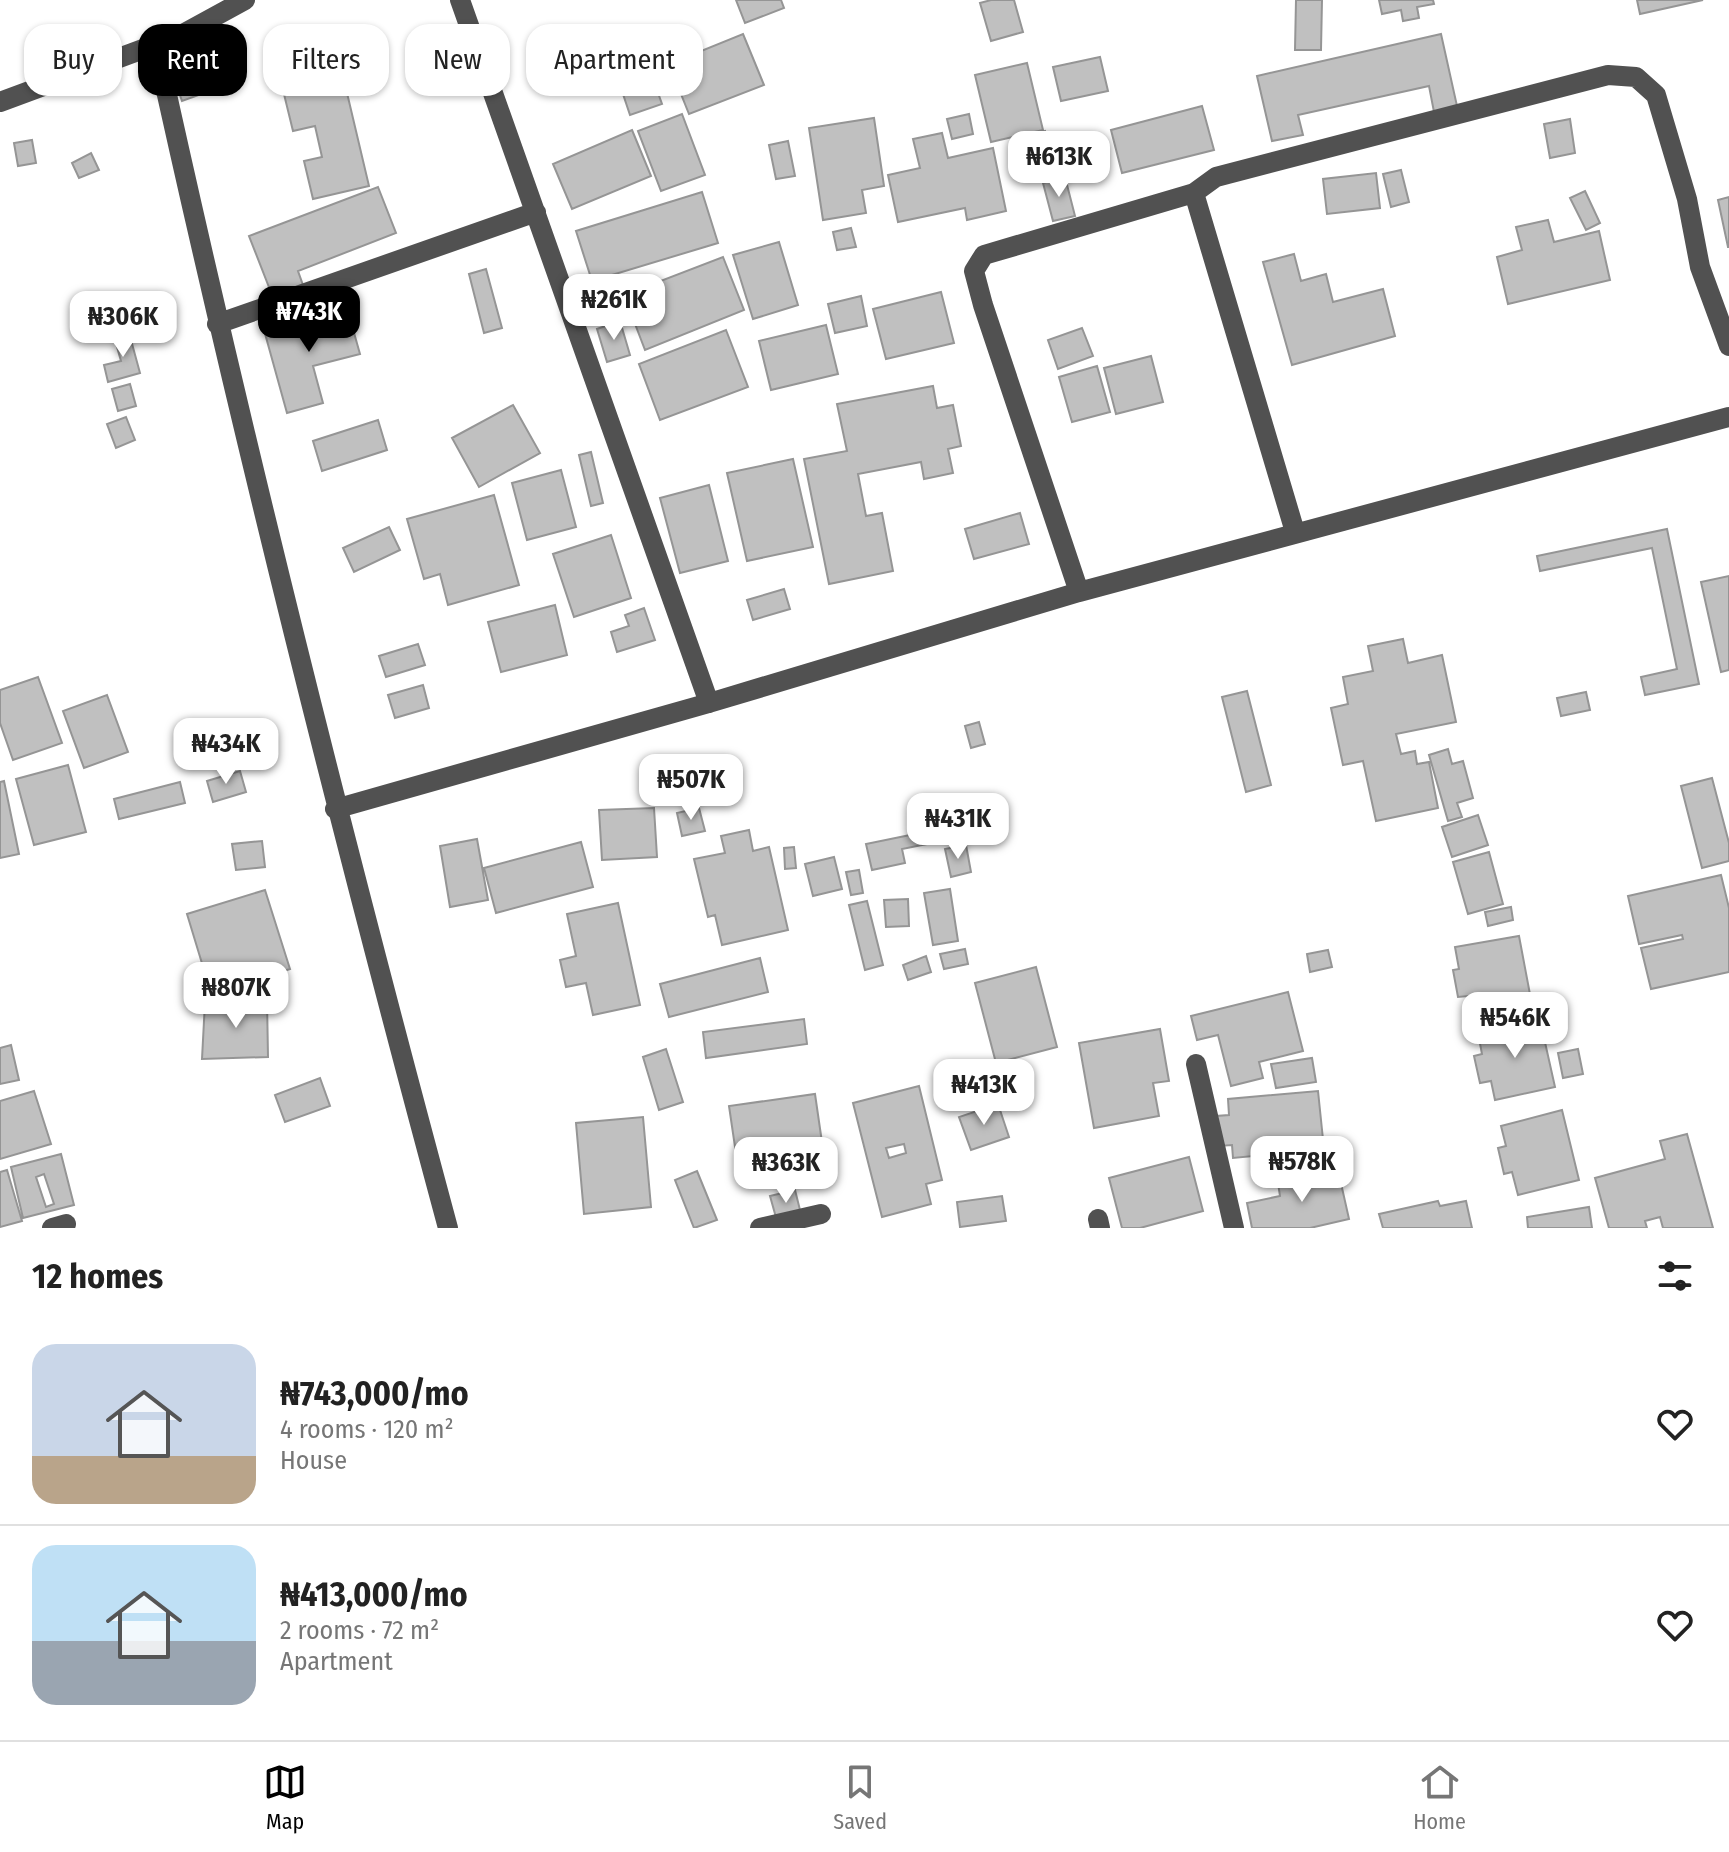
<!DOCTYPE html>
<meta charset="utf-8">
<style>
:root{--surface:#fff;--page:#f2f2f2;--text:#222;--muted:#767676;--line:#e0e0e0;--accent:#000}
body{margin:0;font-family:"Fira Sans Condensed",sans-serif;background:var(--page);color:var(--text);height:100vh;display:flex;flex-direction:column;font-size:30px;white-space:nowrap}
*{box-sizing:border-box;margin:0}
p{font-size:26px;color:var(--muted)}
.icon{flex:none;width:44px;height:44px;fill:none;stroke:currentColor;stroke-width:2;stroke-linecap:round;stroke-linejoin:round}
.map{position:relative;height:1228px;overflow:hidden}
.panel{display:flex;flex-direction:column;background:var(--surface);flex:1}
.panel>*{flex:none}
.hud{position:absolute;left:24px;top:24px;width:800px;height:72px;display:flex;gap:16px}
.price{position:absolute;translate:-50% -68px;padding:0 18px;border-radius:16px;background:#fff;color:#222;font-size:26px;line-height:52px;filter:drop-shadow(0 2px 4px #0008)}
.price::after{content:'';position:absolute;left:50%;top:48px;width:24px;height:18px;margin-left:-12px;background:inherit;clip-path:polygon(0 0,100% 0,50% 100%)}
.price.on{background:var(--accent);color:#fff}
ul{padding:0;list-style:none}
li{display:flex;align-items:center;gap:24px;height:200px;padding:0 32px}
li+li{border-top:2px solid var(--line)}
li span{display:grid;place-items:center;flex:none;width:224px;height:160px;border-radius:24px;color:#555}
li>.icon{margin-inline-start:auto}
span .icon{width:96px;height:96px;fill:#fffc;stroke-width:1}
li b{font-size:34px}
h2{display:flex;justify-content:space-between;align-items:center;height:96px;padding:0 32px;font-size:34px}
.tag{padding:0 28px;border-radius:24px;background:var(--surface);box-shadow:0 2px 6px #0004;font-size:28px;line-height:72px}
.tag.on{background:var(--accent);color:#fff}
.tabs{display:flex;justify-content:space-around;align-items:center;height:112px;border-top:2px solid var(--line);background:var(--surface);font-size:22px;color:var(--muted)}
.tabs a{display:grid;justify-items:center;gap:4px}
.tabs .on{color:var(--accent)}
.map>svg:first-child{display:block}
</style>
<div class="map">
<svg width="1729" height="1228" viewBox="0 0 1729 1228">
<rect width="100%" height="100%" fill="#fff"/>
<!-- building -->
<path fill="#c0c0c0" stroke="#959595" stroke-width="2" fill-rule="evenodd" d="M736,0H781L784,8L745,23Z
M991,0H1014L1023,32L991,41L980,3Z
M1296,0H1322L1321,50H1295Z
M1379,0H1433L1434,4L1417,7L1419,18L1403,21L1401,10L1382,14Z
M1637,0H1703L1640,14Z
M743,34L764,85L689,114L669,64Z
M1441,34L1457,106L1434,112L1429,86L1298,115L1303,135L1272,141L1257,76Z
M326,47L333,69L275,87L268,65Z
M1100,57L1108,91L1061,101L1053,67Z
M1027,63L1043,130L991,142L975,75Z
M202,68L210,91L182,101L174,78Z
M650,71L662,104L630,115L619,82Z
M343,76L369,186L313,199L304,161L322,157L315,126L293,131L283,90Z
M1202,106L1214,150L1122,173L1111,130Z
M682,114L705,175L661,191L638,131Z
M969,114L973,134L952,139L947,119Z
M874,118L884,186L862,190L866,213L823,220L809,128Z
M1570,119L1575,153L1550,158L1544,124Z
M632,130L651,176L572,209L553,164Z
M1045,131L1051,159L1031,164L1024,137Z
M942,133L948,158L993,148L1006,211L967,220L965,208L898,222L888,175L920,168L913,139Z
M32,140L36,163L18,166L14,143Z
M788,141L795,176L776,179L769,145Z
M91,153L99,170L79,178L72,163Z
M1401,170L1409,202L1391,207L1383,174Z
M1376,173L1380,208L1327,214L1323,179Z
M1065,177L1075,216L1053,221L1043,183Z
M378,187L396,233L298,271L304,288L274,300L249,236Z
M1585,191L1600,223L1586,230L1570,198Z
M702,192L718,243L592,281L576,231Z
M1729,197V247H1728L1718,200Z
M1548,220L1554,242L1599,231L1610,280L1508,304L1497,257L1522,250L1516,227Z
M851,228L856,247L837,250L833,232Z
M779,242L798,305L753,319L733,255Z
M1294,254L1301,281L1326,274L1333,302L1383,289L1395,336L1292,365L1263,262Z
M723,257L744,310L645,350L624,295Z
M486,269L502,328L484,333L469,274Z
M941,292L954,343L886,359L873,309Z
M861,296L867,326L835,333L828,304Z
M347,308L360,354L313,366L323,403L287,413L264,330Z
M620,321L630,355L607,362L597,329Z
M826,325L838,374L771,390L759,341Z
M1082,328L1093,356L1058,369L1048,340Z
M128,329L140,373L108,382L104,365L121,361L113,333Z
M726,330L748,387L660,420L639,364Z
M1151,356L1163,402L1116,414L1104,368Z
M1097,366L1110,412L1072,422L1059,377Z
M130,384L136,406L118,411L112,389Z
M933,386L937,408L953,405L961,446L948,449L953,473L924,479L921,462L858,474L866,516L882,513L893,571L829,584L804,459L847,451L837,404Z
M513,405L540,453L479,487L452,438Z
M126,417L135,440L116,448L107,424Z
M378,420L387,450L322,471L313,441Z
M591,452L603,503L591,506L579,455Z
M793,459L813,547L747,561L727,473Z
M561,470L576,527L527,540L512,483Z
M709,485L728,561L680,573L660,498Z
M494,495L519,585L448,605L440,574L424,579L407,519Z
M1020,513L1029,544L974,559L965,529Z
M389,527L400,550L354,572L343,548Z
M1667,529L1699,684L1645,695L1641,677L1677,669L1652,548L1540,571L1537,556Z
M611,535L631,598L574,617L553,554Z
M1729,576V670L1721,672L1701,582Z
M784,589L790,609L753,620L747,600Z
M555,605L567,655L501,672L488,622Z
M644,608L655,640L617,652L611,632L629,626L625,615Z
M1403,639L1408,663L1442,655L1456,722L1396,734L1401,754L1415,751L1417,764L1429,762L1438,808L1376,821L1363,761L1343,765L1331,708L1348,704L1343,677L1373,671L1368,646Z
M418,644L425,665L386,677L379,656Z
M38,677L62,743L13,760L0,723V690Z
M423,685L429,708L395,718L388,695Z
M1247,691L1271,785L1246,792L1222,697Z
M1586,692L1590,710L1561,716L1557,698Z
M107,695L128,752L84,768L63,711Z
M979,722L985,744L971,748L965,726Z
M1448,749L1452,764L1463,761L1473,798L1457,803L1462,817L1448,821L1429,755Z
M68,765L86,832L34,845L16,779Z
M240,771L246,792L213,802L207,781Z
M692,773L698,791L670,800L664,783Z
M1712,778L1729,843V861L1702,868L1681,786Z
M4,781L19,854L0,858V782Z
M180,782L185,803L119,819L114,799Z
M654,808L657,857L602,860L599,810Z
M699,808L705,831L682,836L677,813Z
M1478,815L1488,845L1452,857L1442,827Z
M959,825L962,837L902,849L905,863L872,870L866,844Z
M749,830L753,851L769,847L788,930L722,945L715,915L708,917L694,859L725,853L721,836Z
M477,839L488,900L450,907L440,846Z
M262,841L265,867L236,870L232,844Z
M581,842L593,887L496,913L484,868Z
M966,845L971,872L951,877L945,849Z
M794,847L796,868L785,869L784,848Z
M1489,852L1503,904L1468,914L1453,862Z
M834,857L842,889L813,896L805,864Z
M859,870L863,893L851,895L846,872Z
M1721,875L1729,908V972L1651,989L1641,948L1683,939L1682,935L1639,944L1628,896Z
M950,889L958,941L933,945L924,893Z
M265,890L290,969L211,993L187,914Z
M908,899L909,926L886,927L884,900Z
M867,901L883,965L865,970L849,905Z
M618,903L640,1005L593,1015L586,983L566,987L560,960L576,956L567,914Z
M1511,907L1513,920L1488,926L1485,912Z
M1519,936L1532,1005L1471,1015L1468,996L1458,997L1453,970L1459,969L1455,947Z
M965,949L968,964L944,969L940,954Z
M1328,950L1332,967L1310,972L1307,954Z
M926,956L931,972L908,980L903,965Z
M760,958L768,992L669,1017L660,984Z
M1036,967L1057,1047L996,1063L975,983Z
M1288,992L1303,1051L1259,1062L1263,1078L1231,1086L1218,1035L1197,1040L1191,1016Z
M267,1000L268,1057L202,1059L205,1002Z
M804,1019L807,1044L706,1058L703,1032Z
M1540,1020L1555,1087L1495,1100L1491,1081L1480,1083L1474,1056L1482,1054L1478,1033Z
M1160,1029L1169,1081L1153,1083L1159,1116L1094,1128L1079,1043Z
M11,1045L19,1080L0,1084V1048Z
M666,1049L683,1102L659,1110L643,1057Z
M1578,1049L1583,1074L1563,1078L1558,1053Z
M1312,1058L1316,1082L1276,1088L1271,1064Z
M320,1078L330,1106L285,1122L275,1095Z
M919,1086L942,1180L926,1184L931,1204L882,1217L853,1103ZM904,1144L906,1153L889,1158L886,1148Z
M34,1091L51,1144L0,1159V1101Z
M1318,1091L1324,1149L1233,1158L1232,1145L1219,1146L1216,1116L1229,1115L1228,1099Z
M815,1094L826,1170L740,1181L729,1106Z
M998,1104L1009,1137L971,1150L959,1117Z
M1562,1110L1579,1180L1518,1195L1512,1172L1504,1174L1498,1148L1506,1146L1501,1126Z
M643,1117L651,1207L584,1214L576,1123Z
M1687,1134L1713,1228H1663L1660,1217L1645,1221L1647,1228H1609L1595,1178L1665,1159L1660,1141Z
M1316,1153L1320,1170L1276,1180L1271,1163Z
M61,1154L74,1205L23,1218L11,1167ZM44,1174L54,1204L46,1207L36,1177Z
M1189,1157L1203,1211L1140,1228H1122L1109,1178Z
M7,1170L22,1221L0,1227V1172Z
M1338,1170L1349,1219L1310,1228H1252L1247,1203L1280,1196L1278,1183Z
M697,1171L717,1220L694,1228L675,1180Z
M795,1190L801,1214L777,1221L770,1196Z
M1002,1196L1006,1221L960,1227L957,1202Z
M1438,1201L1440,1206L1466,1201L1472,1228H1383L1379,1214Z
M1589,1207L1592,1228H1528L1527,1217Z"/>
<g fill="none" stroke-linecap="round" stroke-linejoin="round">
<!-- minor -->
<path stroke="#515151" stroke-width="20" d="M460,0L709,703
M156,45C243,442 342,835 448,1228
M0,102L181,35L245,0
M1194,193L1295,532
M217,324L536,212
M1079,592L983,305L974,271L984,255L1194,193L1216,177L1608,75L1636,77L1656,95L1687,199L1700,267L1729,346
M335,809L709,703L1079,592L1729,417
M1196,1064L1234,1228
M1098,1219L1100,1228
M52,1228L66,1224
M760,1228L821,1214"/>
</g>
</svg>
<b class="price" style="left:1059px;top:199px">₦613K</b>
<b class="price" style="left:614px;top:342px">₦261K</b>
<b class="price on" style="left:309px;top:354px">₦743K</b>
<b class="price" style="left:123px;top:359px">₦306K</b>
<b class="price" style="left:226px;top:786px">₦434K</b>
<b class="price" style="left:691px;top:822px">₦507K</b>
<b class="price" style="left:958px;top:861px">₦431K</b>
<b class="price" style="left:236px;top:1030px">₦807K</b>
<b class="price" style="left:1515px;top:1060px">₦546K</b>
<b class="price" style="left:984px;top:1127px">₦413K</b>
<b class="price" style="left:1302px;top:1204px">₦578K</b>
<b class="price" style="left:786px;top:1205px">₦363K</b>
<div class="hud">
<a class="tag">Buy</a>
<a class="tag on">Rent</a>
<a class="tag">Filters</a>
<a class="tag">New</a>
<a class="tag">Apartment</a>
</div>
</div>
<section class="panel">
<h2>12 homes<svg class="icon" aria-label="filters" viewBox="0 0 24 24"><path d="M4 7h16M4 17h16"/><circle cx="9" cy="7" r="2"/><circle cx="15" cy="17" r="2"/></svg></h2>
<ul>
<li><span style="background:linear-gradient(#c9d6e8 70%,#b9a48a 0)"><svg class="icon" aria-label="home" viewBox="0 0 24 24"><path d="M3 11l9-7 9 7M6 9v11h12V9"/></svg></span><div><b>₦743,000/mo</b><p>4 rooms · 120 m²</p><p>House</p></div><svg class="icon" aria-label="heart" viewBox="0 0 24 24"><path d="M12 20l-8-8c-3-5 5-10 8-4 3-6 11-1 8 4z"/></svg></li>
<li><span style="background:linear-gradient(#bfe0f5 60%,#9aa5b1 0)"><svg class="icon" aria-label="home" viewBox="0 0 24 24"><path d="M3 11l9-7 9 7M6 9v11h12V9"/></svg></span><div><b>₦413,000/mo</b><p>2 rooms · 72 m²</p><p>Apartment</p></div><svg class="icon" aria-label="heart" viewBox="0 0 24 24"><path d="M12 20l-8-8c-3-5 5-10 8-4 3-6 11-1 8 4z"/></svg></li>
</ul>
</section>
<nav class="tabs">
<a class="on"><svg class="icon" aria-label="map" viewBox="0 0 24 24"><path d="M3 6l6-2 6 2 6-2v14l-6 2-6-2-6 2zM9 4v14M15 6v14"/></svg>Map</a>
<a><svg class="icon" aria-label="saved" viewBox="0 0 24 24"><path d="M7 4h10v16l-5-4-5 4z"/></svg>Saved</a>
<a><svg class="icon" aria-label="home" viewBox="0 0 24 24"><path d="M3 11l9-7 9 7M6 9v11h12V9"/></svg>Home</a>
</nav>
